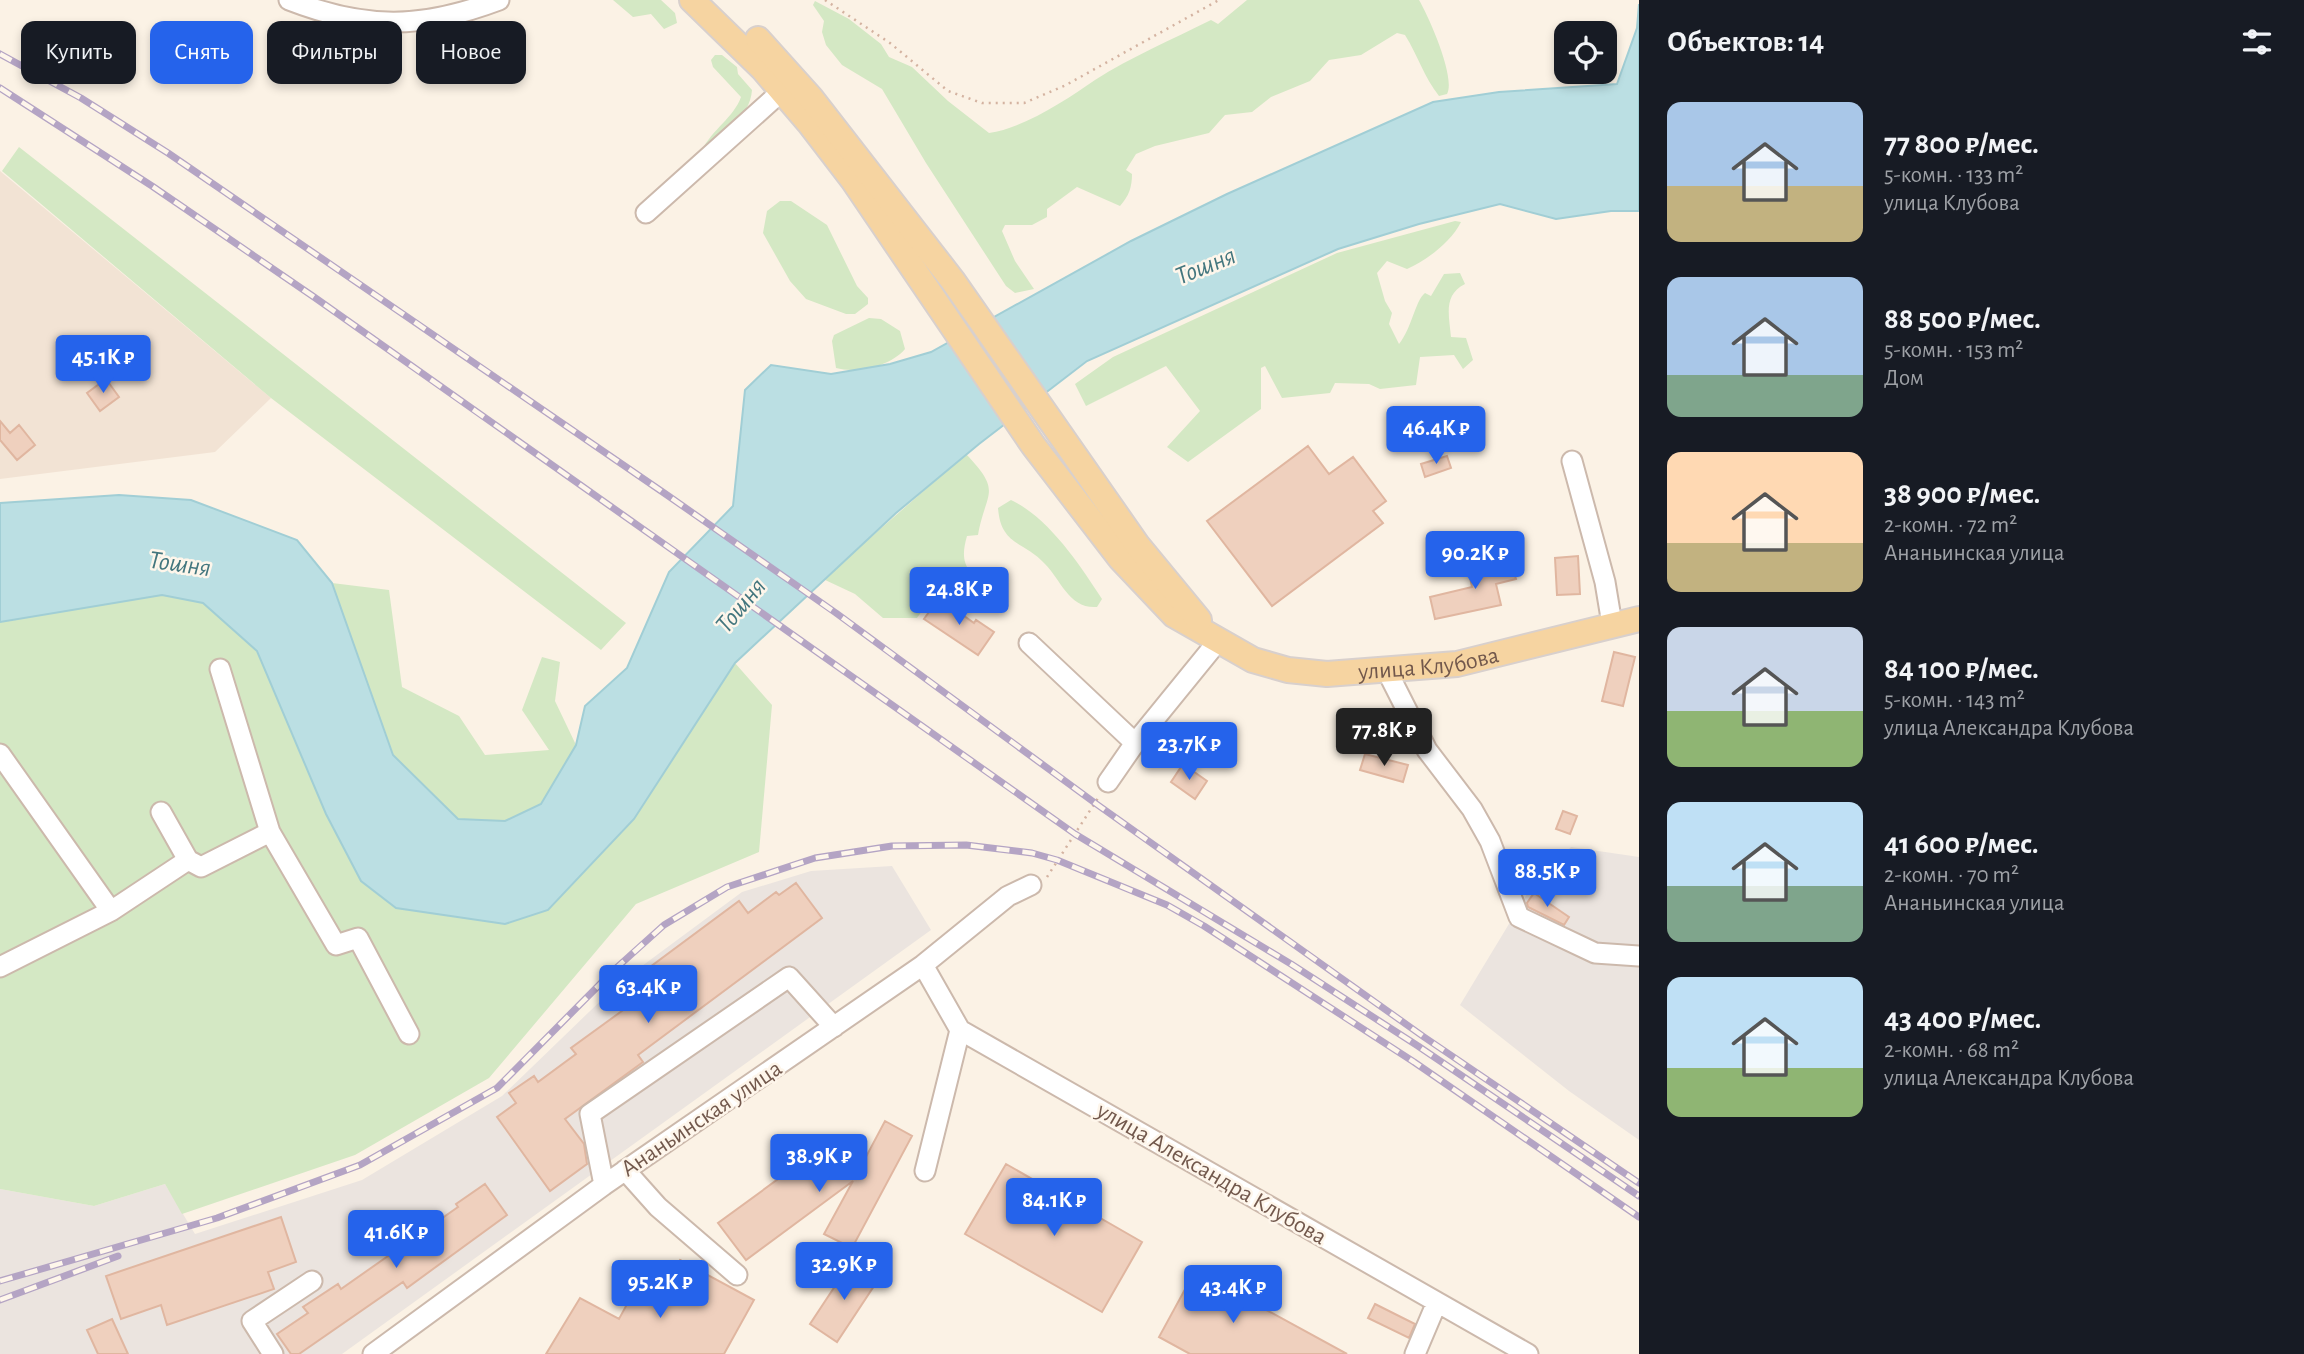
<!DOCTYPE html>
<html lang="ru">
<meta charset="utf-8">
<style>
:root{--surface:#171b24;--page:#242831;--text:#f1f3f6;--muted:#9ea1a6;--accent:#2563eb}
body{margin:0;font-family:"Alegreya Sans",sans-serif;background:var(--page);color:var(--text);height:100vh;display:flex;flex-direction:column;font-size:26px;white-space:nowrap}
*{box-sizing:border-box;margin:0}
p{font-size:23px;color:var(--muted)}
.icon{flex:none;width:38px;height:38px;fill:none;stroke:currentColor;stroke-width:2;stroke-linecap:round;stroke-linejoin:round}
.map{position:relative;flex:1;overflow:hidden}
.sheet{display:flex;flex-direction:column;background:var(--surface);width:665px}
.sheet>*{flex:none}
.guide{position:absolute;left:21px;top:21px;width:665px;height:63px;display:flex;gap:14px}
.fabs{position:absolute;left:1554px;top:21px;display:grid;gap:14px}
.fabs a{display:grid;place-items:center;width:63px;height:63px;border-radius:14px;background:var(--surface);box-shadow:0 4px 10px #0003;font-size:35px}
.price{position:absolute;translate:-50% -60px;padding:0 16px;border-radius:7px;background:var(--accent);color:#fff;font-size:23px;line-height:46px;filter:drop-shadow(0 2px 4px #0008)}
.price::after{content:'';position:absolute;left:50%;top:42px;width:21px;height:16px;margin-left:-10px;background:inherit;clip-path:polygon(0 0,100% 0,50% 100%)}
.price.on{background:#222;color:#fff}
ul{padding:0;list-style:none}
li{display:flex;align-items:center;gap:21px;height:175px;padding:0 28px}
li span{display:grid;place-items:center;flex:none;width:196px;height:140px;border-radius:14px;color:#555}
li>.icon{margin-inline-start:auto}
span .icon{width:84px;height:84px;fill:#fffc;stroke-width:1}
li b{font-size:30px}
h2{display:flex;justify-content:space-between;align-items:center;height:84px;padding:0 28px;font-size:30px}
.pill{padding:0 24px;border-radius:14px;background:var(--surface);box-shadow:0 4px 10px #0003;font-size:24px;line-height:63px}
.pill.on{background:var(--accent);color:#fff}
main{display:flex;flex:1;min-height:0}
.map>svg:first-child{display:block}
</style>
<main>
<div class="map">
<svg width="1639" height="1354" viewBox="0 0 1639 1354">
<rect width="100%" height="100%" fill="#fbf2e5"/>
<!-- residential -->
<path fill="#f2e3d4" d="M0,171L271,398L215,452L0,479Z"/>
<!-- industrial -->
<path fill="#ebe4df" d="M1571,847L1639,857V1140L1569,1091L1460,1005L1530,889Z
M892,866L931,930L342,1354H0V1189L94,1206L165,1184L195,1234L362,1180L502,1096L619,983L742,892L811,871Z"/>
<!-- green -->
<path fill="#d4e8c4" d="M613,0H661L675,13L677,23L664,29L651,14L633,17Z
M1247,0H1419C1429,17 1456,78 1447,94L1439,96C1424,77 1418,56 1405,35L1397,33L1361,55L1329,60L1310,81L1271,97L1252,112L1225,115L1209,133L1155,146L1136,154L1126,170L1132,174C1132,187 1129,196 1120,206L1077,187L1047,209V217L1032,225H1005L1002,231L1015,261L1034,289L1015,293L1006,286L926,163L882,89L842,65L826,45L822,32L824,21L813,5L815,1L849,19L881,44L889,57L912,67L948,101L989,133C1024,128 1066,100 1095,80C1131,57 1173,39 1211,20L1218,24Z
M715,55H722L737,67L738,74L752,90C750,118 722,133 702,150C712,130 734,117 741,97L713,67L711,60Z
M19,147L626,623L601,650L271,398L2,171Z
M780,201H791L827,225L857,286L868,298V304L855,314H846L806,299L790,281L763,233L767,211Z
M1455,221L1461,222C1451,242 1427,260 1407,269L1387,261L1377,273L1385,301L1392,313L1389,324L1399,344C1412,328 1415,301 1425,293L1431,296L1444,274L1460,273L1465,284C1443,295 1449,315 1451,337L1466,338L1473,360L1463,369L1454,355L1420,357L1416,385L1380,389L1369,384L1335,383L1330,393L1282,398L1265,366L1261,368V409L1188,462L1167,447L1200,411L1166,366L1086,406L1075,384L1113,357L1337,253Z
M869,318L881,319L900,331L905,349C891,366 857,374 836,368L832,341L834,335Z
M966,454C1003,493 986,490 978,535L967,536C958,567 971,566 978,591L970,602C937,590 937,591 917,618H883L855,594L823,579Z
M1011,500C1049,518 1080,565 1102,599L1097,607C1069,609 1061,580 1045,564C1024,541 1001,546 998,508Z
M332,583L389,590L402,687L459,716L485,755L549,750L522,710L542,657L560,662L555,701L576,745L541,804L505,821L458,819L393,755Z
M162,595L203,603L257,651L326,814L361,881L396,908L505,924L634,819L735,663L772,705L759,852L636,904L489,1078L355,1155L182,1214L165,1184L94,1206L0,1189V622Z"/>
<!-- water -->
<path fill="#bbdfe3" stroke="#a1ced5" stroke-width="2" d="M1639,4V211H1611L1556,219L1500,204L1419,224L1338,249L1087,361L979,444L896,513L735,663L634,819L548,910L505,924L396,908L361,881L326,814L257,651L203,603L162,595L0,622V503L119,495L191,500L297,540L332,583L393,755L458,819L505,821L541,804L576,745L585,706L627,668L669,572L733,506L745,390L771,365L831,374L890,364L931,352L1131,241L1227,194L1433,102L1499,92L1617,84L1637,28Z"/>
<!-- building -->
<path fill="#efd0be" stroke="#e0b6a0" stroke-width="2" d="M106,379L119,397L100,411L87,393Z
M0,421L10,433L19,425L35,445L17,460L0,440Z
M1308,446L1329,474L1353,457L1386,501L1373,511L1383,523L1272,606L1207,521Z
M1447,456L1451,468L1425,477L1421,464Z
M1578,556L1580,594L1557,595L1555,558Z
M1500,558L1501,564L1511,561L1516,579L1496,584L1501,605L1435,619L1430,597L1472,587L1469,573L1480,570L1478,563Z
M939,598L974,623L976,620L994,632L978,655L924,619Z
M1614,652L1635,657L1623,706L1602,701Z
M1365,754L1408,765L1403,782L1360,770Z
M1183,764L1207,781L1195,799L1171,782Z
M1563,811L1577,816L1570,834L1556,829Z
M796,883L822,918L638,1055L643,1062L565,1119L584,1144L587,1164L550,1191L497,1117L516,1103L509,1093L534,1076L538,1082L576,1054L571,1048L626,1008L615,993L739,901L748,913L776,892L779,895Z
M1534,893L1569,917L1564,925L1528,907L1527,903Z
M885,1121L912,1136L852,1248L824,1234L853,1181L746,1260L718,1223L833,1139L858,1172Z
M1006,1164L1142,1242L1102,1312L965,1234Z
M485,1184L507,1215L407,1288L403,1282L299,1354H291L277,1334L308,1313L303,1307L338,1284L341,1289L458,1207L456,1204Z
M281,1217L296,1262L268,1272L274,1289L167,1325L161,1305L121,1319L106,1276Z
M680,1260L754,1300L724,1354H546L580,1298L619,1319L632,1295L643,1301L656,1277L667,1283Z
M851,1262L878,1280L837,1342L810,1324Z
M1195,1271L1347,1354H1190L1159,1337Z
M1375,1304L1415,1324L1409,1338L1368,1318Z
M112,1319L128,1354H98L87,1330Z"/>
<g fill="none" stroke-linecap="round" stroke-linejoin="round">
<defs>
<path id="minor" d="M289,0C366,30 422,29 499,0
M646,213L782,91
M1572,461L1605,582L1612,624
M1029,643L1135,743
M220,669L270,832L336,945L358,938L409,1034
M1387,671L1427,750L1472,809L1490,841L1519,917L1595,953L1639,956
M0,754L111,911
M1108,782L1135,743L1218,641
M161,812L188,860
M923,965L960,1030L1528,1354
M0,967L111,911L188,860L201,867L270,832
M625,1170L658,1207L737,1275
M925,1171L960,1030
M604,1185L590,1114L789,977L834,1027
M273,1354L252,1321L312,1281
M373,1354L604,1185L923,965L1008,896L1031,885
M1415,1354L1437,1302"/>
<g id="major">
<path id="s1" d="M692,0L763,69L810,124L853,180L1033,445L1120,558L1174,615L1253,660L1288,670L1327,674L1457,664L1639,619"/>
<path d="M758,39L811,98L953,281L1138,546L1199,620"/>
</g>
</defs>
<!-- minor casing -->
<use href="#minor" stroke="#ccb9ac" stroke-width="23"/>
<!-- major casing -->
<use href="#major" stroke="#d8d0cd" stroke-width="28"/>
<!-- path -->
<path stroke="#d4b3a1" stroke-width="2.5" stroke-dasharray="2 5" stroke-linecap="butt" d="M825,0L890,43L948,91L982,103H1024L1066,85L1219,0
M1047,877L1100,795"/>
<!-- minor -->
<use href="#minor" stroke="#fff" stroke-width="19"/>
<!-- major -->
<use href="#major" stroke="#f6d4a1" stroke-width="24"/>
<defs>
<path id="rail" d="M0,54L81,98L168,153L667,495L836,613L1095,803L1424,1037L1639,1183
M0,88L152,186L314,297L1075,834L1291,964L1418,1046L1639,1196
M0,1281L217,1218L360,1165L497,1088L614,970L664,925L727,887L815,858L892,846L966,845L1032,853L1057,860L1167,905L1204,926L1414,1062L1639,1217
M0,1300L118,1256"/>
</defs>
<!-- rail casing -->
<use href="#rail" stroke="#b4a4c4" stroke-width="7"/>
<!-- rail -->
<use href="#rail" stroke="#fef6eb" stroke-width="4.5" stroke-dasharray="13" stroke-linecap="butt"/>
</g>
<g text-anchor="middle" stroke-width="5" stroke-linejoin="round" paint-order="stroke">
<!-- street labels -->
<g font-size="24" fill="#72584c" stroke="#fef6eb">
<text dy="8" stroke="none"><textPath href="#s1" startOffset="1052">улица Клубова</textPath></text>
<text transform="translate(701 1118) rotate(-34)" y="8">Ананьинская улица</text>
<text transform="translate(1212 1173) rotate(30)" y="8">улица Александра Клубова</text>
</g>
<!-- water labels -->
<g font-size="26" font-style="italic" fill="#43767e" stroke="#fef6eb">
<text transform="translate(1205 265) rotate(-22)" y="9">Тошня</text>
<text transform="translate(180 563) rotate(8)" y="9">Тошня</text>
<text transform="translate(740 605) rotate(-50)" y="9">Тошня</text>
</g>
</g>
</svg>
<div class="fabs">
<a><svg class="icon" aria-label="locate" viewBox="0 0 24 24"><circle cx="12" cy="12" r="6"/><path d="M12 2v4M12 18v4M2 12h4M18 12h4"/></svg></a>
</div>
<b class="price" style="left:103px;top:395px">45.1K ₽</b>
<b class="price" style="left:1436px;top:466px">46.4K ₽</b>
<b class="price" style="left:1475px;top:591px">90.2K ₽</b>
<b class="price" style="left:959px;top:627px">24.8K ₽</b>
<b class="price on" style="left:1384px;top:768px">77.8K ₽</b>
<b class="price" style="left:1189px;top:782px">23.7K ₽</b>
<b class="price" style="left:1547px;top:909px">88.5K ₽</b>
<b class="price" style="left:648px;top:1025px">63.4K ₽</b>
<b class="price" style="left:819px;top:1194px">38.9K ₽</b>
<b class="price" style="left:1054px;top:1238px">84.1K ₽</b>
<b class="price" style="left:396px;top:1270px">41.6K ₽</b>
<b class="price" style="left:844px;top:1302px">32.9K ₽</b>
<b class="price" style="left:660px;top:1320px">95.2K ₽</b>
<b class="price" style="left:1233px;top:1325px">43.4K ₽</b>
<div class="guide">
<a class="pill">Купить</a>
<a class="pill on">Снять</a>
<a class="pill">Фильтры</a>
<a class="pill">Новое</a>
</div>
</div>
<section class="sheet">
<h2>Объектов: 14<svg class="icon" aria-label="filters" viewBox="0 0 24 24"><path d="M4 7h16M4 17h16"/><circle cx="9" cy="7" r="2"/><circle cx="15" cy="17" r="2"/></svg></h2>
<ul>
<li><span style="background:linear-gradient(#a9c7e8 60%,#c2b280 0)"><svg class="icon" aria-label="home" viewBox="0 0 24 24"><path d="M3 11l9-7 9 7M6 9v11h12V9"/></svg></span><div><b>77 800 ₽/мес.</b><p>5-комн. · 133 m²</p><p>улица Клубова</p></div></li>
<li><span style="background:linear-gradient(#a9c7e8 70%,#7fa58c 0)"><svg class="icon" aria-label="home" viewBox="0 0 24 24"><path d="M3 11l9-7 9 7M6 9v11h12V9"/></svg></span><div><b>88 500 ₽/мес.</b><p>5-комн. · 153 m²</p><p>Дом</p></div></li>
<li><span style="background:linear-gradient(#ffd9b3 65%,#c2b280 0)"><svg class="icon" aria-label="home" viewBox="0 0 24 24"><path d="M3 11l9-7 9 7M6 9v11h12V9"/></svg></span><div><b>38 900 ₽/мес.</b><p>2-комн. · 72 m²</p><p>Ананьинская улица</p></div></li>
<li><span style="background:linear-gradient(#c9d6e8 60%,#8fb573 0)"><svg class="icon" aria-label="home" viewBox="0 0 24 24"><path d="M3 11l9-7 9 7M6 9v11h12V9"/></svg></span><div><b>84 100 ₽/мес.</b><p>5-комн. · 143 m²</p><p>улица Александра Клубова</p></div></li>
<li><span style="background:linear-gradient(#bfe0f5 60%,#7fa58c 0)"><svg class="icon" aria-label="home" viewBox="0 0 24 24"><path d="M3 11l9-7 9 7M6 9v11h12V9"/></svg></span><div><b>41 600 ₽/мес.</b><p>2-комн. · 70 m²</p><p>Ананьинская улица</p></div></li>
<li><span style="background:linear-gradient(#bfe0f5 65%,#8fb573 0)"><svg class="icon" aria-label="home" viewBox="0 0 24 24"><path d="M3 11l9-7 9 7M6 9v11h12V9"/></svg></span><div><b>43 400 ₽/мес.</b><p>2-комн. · 68 m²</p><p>улица Александра Клубова</p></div></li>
</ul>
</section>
</main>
